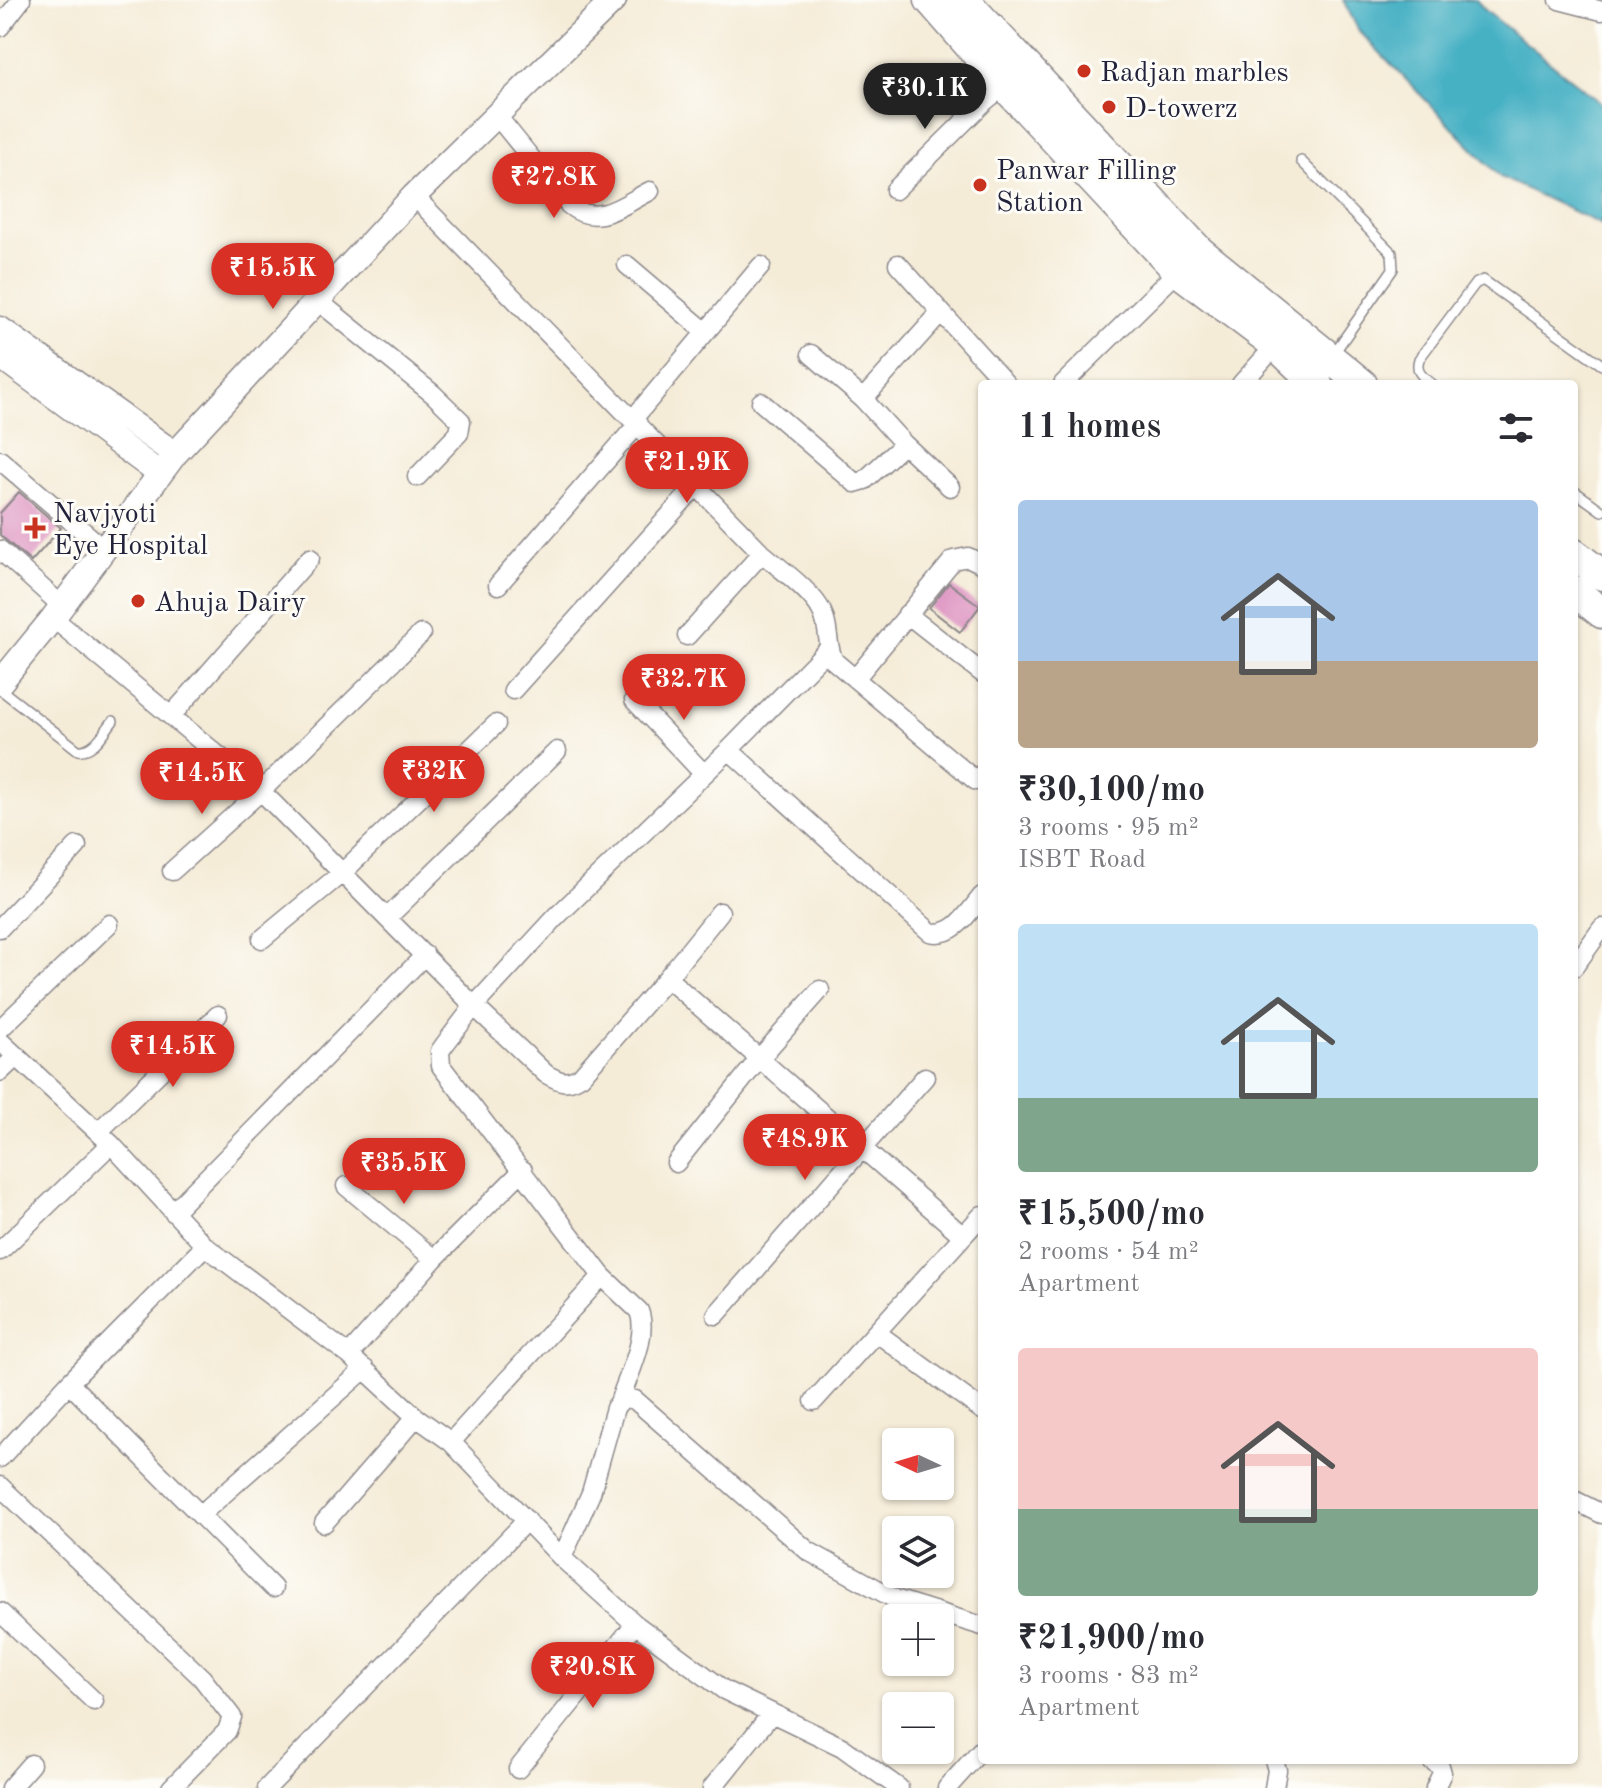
<!DOCTYPE html>
<meta charset="utf-8">
<style>
:root{--surface:#fff;--page:#f2f2f3;--text:#2b2b33;--muted:#7c7c81;--accent:#d93025}
body{margin:0;font-family:"Old Standard TT",serif;background:var(--page);color:var(--text);height:100vh;display:flex;flex-direction:column;font-size:30px;white-space:nowrap}
*{box-sizing:border-box;margin:0}
p{font-size:26px;color:var(--muted)}
.icon{flex:none;width:44px;height:44px;fill:none;stroke:currentColor;stroke-width:2;stroke-linecap:round;stroke-linejoin:round}
.map{position:relative;flex:1;overflow:hidden}
.side{position:absolute;left:978px;top:380px;width:600px;height:1384px;display:flex;flex-direction:column;background:var(--surface);border-radius:8px;box-shadow:0 2px 6px #0004}
.side>*{flex:none}
.needle{width:52px;rotate:274deg}
.fabs{position:absolute;left:882px;top:1428px;display:grid;gap:16px}
.fabs a{display:grid;place-items:center;width:72px;height:72px;border-radius:8px;background:var(--surface);box-shadow:0 2px 6px #0004;font-size:40px}
.price{position:absolute;translate:-50% -68px;padding:0 18px;border-radius:28px;background:var(--accent);color:#fff;font-size:26px;line-height:52px;filter:drop-shadow(0 2px 4px #0008)}
.price::after{content:'';position:absolute;left:50%;top:48px;width:24px;height:18px;margin-left:-12px;background:inherit;clip-path:polygon(0 0,100% 0,50% 100%)}
.price.on{background:#222;color:#fff}
ul{padding:0;list-style:none}
li{display:grid;align-content:center;gap:16px;height:424px;padding:0 40px}
li span{display:grid;place-items:center;height:248px;border-radius:8px;color:#555}
li>.icon{margin-inline-start:auto}
span .icon{width:144px;height:144px;fill:#fffc;stroke-width:1}
li b{font-size:34px}
h2{display:flex;justify-content:space-between;align-items:center;height:96px;padding:0 40px;font-size:34px}
.map>svg:first-child{display:block}
</style>
<div class="map">
<svg width="1602" height="1788" viewBox="0 0 1602 1788">
<rect width="100%" height="100%" fill="#fdfcf7"/>
<filter id="ink" filterUnits="userSpaceOnUse"><feTurbulence type="fractalNoise" baseFrequency=".0125" numOctaves="2"/><feDisplacementMap in="SourceGraphic" scale="16" xChannelSelector="R" yChannelSelector="G"/><feConvolveMatrix kernelMatrix="1 2 1 2 8 2 1 2 1" color-interpolation-filters="sRGB"/></filter>
<filter id="wash" filterUnits="userSpaceOnUse"><feTurbulence type="fractalNoise" baseFrequency=".006" numOctaves="4" result="noise"/><feDisplacementMap in="SourceGraphic" scale="32" xChannelSelector="R" yChannelSelector="G"/><feGaussianBlur stdDeviation="1.8" result="paint"/><feColorMatrix in="noise" values="0 0 0 0 0 0 0 0 0 0 0 0 0 0 0 0 0 1.4 0 .05"/><feComposite in="paint" operator="in"/></filter>
<g filter="url(#wash)">
<rect width="100%" height="100%" fill="#f5ecd8"/>
<!-- water -->
<path fill="#46b1c4" stroke="#346a80" stroke-width="2" d="M1343,0H1476L1486,11L1602,104V225L1500,177L1359,31Z"/>
<g id="blocks">
<!-- building -->
<path fill="#e09cc6" d="M19,492L61,528L31,562L0,535V513Z
M949,583L980,606L960,632L929,608Z"/>
</g>
</g>
<g filter="url(#ink)">
<use href="#blocks" fill-opacity="0" stroke="#8c878a" stroke-width="2"/>
<g fill="none" stroke-linecap="round" stroke-linejoin="round">
<defs>
<path id="service" d="M1301,161L1392,253L1393,269L1332,356
M1432,384C1422,376 1415,372 1419,359L1475,284L1483,280L1602,365
M1574,491L1602,511
M0,689L78,750C94,752 104,732 113,721"/>
<path id="minor" d="M1559,0L1602,11
M0,27L21,0
M497,116L569,205C597,228 622,205 650,191
M895,190L984,102L1012,79
M414,196L762,553C779,568 813,592 822,612C830,628 826,645 834,661L976,781L982,774
M627,265L706,332
M317,300L433,394L461,421L459,433L417,477
M941,312L1006,384
M811,354L863,399
M1063,384L1178,271
M1241,384L1276,345
M761,402L855,483L865,480L904,444L863,399L941,312L898,264
M633,419L761,266
M904,444L950,487
M0,460L104,549
M0,550L62,606
M498,585L638,424
M907,614L982,673
M53,618L261,791L474,1006L546,1074C560,1082 567,1085 581,1076L667,978L720,912
M687,636L762,553
M855,679L953,560L968,557L982,564
M513,690L697,485
M634,700L703,773
M171,716L310,558
M729,750L930,932C954,938 968,913 982,896
M172,871L261,791L421,634
M387,918L557,751
M0,928L77,846
M262,939L342,873L496,724
M1574,967L1602,928
M667,978L963,1236
M0,1029L109,924
M0,1041L111,1144L205,1246L349,1355L416,1417L451,1442L562,1558L635,1624L724,1690L842,1747L899,1788
M0,1072L17,1056
M98,1132L218,1015
M676,1163L759,1059L820,990
M346,1186L434,1259
M173,1212L425,955
M0,1251L111,1144
M716,1315L925,1077
M877,1333L982,1410
M349,1355L434,1259L523,1170
M69,1383L273,1588
M620,1400C628,1375 649,1337 639,1311L602,1276L441,1066L440,1051L445,1044L474,1006L557,916L729,750L828,649
M814,1401L982,1215
M451,1442L602,1276
M0,1458L69,1383L205,1246
M0,1486L202,1678L232,1717L227,1731L171,1788
M1574,1500L1602,1514
M200,1515L365,1369
M324,1523L416,1417
M562,1558L591,1493L615,1408C621,1399 624,1397 635,1400L808,1551L895,1599L982,1626
M0,1612L94,1701
M1431,1760L1440,1766L1442,1773L1435,1788
M518,1769L635,1624
M10,1788L31,1764
M267,1788L527,1520
M712,1788L772,1713
M947,1788L982,1749
M1274,1788L1277,1770L1274,1760"/>
<path id="secondary" d="M0,329L175,454
M0,356L160,474
M0,683L53,618L175,454L414,196L614,0"/>
<path id="trunk" d="M930,0L1004,85L1178,271L1276,345L1317,384
M964,0L1199,251L1362,384
M1574,554L1602,575
M1574,591L1602,613"/>
</defs>
<!-- service casing -->
<use href="#service" stroke="#8c878a" stroke-width="12"/>
<!-- minor casing -->
<use href="#minor" stroke="#8c878a" stroke-width="21"/>
<!-- secondary casing -->
<use href="#secondary" stroke="#8c878a" stroke-width="27"/>
<!-- trunk casing -->
<use href="#trunk" stroke="#8c878a" stroke-width="33"/>
<!-- service -->
<use href="#service" stroke="#fff" stroke-width="9"/>
<!-- minor -->
<use href="#minor" stroke="#fff" stroke-width="18"/>
<!-- secondary -->
<use href="#secondary" stroke="#fff" stroke-width="24"/>
<!-- trunk -->
<use href="#trunk" stroke="#fff" stroke-width="30"/>
</g>
</g>
<!-- markers -->
<g fill="#c8321e" stroke="#fdfcf7" stroke-width="3">
<circle cx="1084" cy="71" r="8"/>
<circle cx="1109" cy="107" r="8"/>
<circle cx="980" cy="185" r="8"/>
<path d="M31 516h8v8h8v8h-8v8h-8v-8h-8v-8h8z"/>
<circle cx="138" cy="601" r="8"/>
</g>
<g text-anchor="middle" stroke-width="6" stroke-linejoin="round" paint-order="stroke">
<!-- poi labels -->
<g font-size="28" fill="#22223b" stroke="#fdfcf7" text-anchor="start">
<text x="1100" y="81">Radjan marbles</text>
<text x="1125" y="117">D-towerz</text>
<text x="996" y="179">Panwar Filling<tspan x="996" dy="32">Station</tspan></text>
<text x="53" y="522">Navjyoti<tspan x="53" dy="32">Eye Hospital</tspan></text>
<text x="154" y="611">Ahuja Dairy</text>
</g>
</g>
</svg>
<div class="fabs">
<a><svg class="needle" viewBox="-14 -14 28 28"><path d="M0-13l5 13h-10z" fill="#e53935"/><path d="M0 13l5-13h-10z" fill="#7c7c81"/></svg></a>
<a><svg class="icon" aria-label="layers" viewBox="0 0 24 24"><path d="M12 4l9 5-9 5-9-5zM3 14l9 5 9-5"/></svg></a>
<a>+</a>
<a>−</a>
</div>
<b class="price on" style="left:925px;top:131px">₹30.1K</b>
<b class="price" style="left:554px;top:220px">₹27.8K</b>
<b class="price" style="left:273px;top:311px">₹15.5K</b>
<b class="price" style="left:687px;top:505px">₹21.9K</b>
<b class="price" style="left:684px;top:722px">₹32.7K</b>
<b class="price" style="left:434px;top:814px">₹32K</b>
<b class="price" style="left:202px;top:816px">₹14.5K</b>
<b class="price" style="left:173px;top:1089px">₹14.5K</b>
<b class="price" style="left:805px;top:1182px">₹48.9K</b>
<b class="price" style="left:404px;top:1206px">₹35.5K</b>
<b class="price" style="left:593px;top:1710px">₹20.8K</b>
<section class="side">
<h2>11 homes<svg class="icon" aria-label="filters" viewBox="0 0 24 24"><path d="M4 7h16M4 17h16"/><circle cx="9" cy="7" r="2"/><circle cx="15" cy="17" r="2"/></svg></h2>
<ul>
<li><span style="background:linear-gradient(#a9c7e8 65%,#b9a48a 0)"><svg class="icon" aria-label="home" viewBox="0 0 24 24"><path d="M3 11l9-7 9 7M6 9v11h12V9"/></svg></span><div><b>₹30,100/mo</b><p>3 rooms · 95 m²</p><p>ISBT Road</p></div></li>
<li><span style="background:linear-gradient(#bfe0f5 70%,#7fa58c 0)"><svg class="icon" aria-label="home" viewBox="0 0 24 24"><path d="M3 11l9-7 9 7M6 9v11h12V9"/></svg></span><div><b>₹15,500/mo</b><p>2 rooms · 54 m²</p><p>Apartment</p></div></li>
<li><span style="background:linear-gradient(#f6c9c9 65%,#7fa58c 0)"><svg class="icon" aria-label="home" viewBox="0 0 24 24"><path d="M3 11l9-7 9 7M6 9v11h12V9"/></svg></span><div><b>₹21,900/mo</b><p>3 rooms · 83 m²</p><p>Apartment</p></div></li>
</ul>
</section>
</div>
